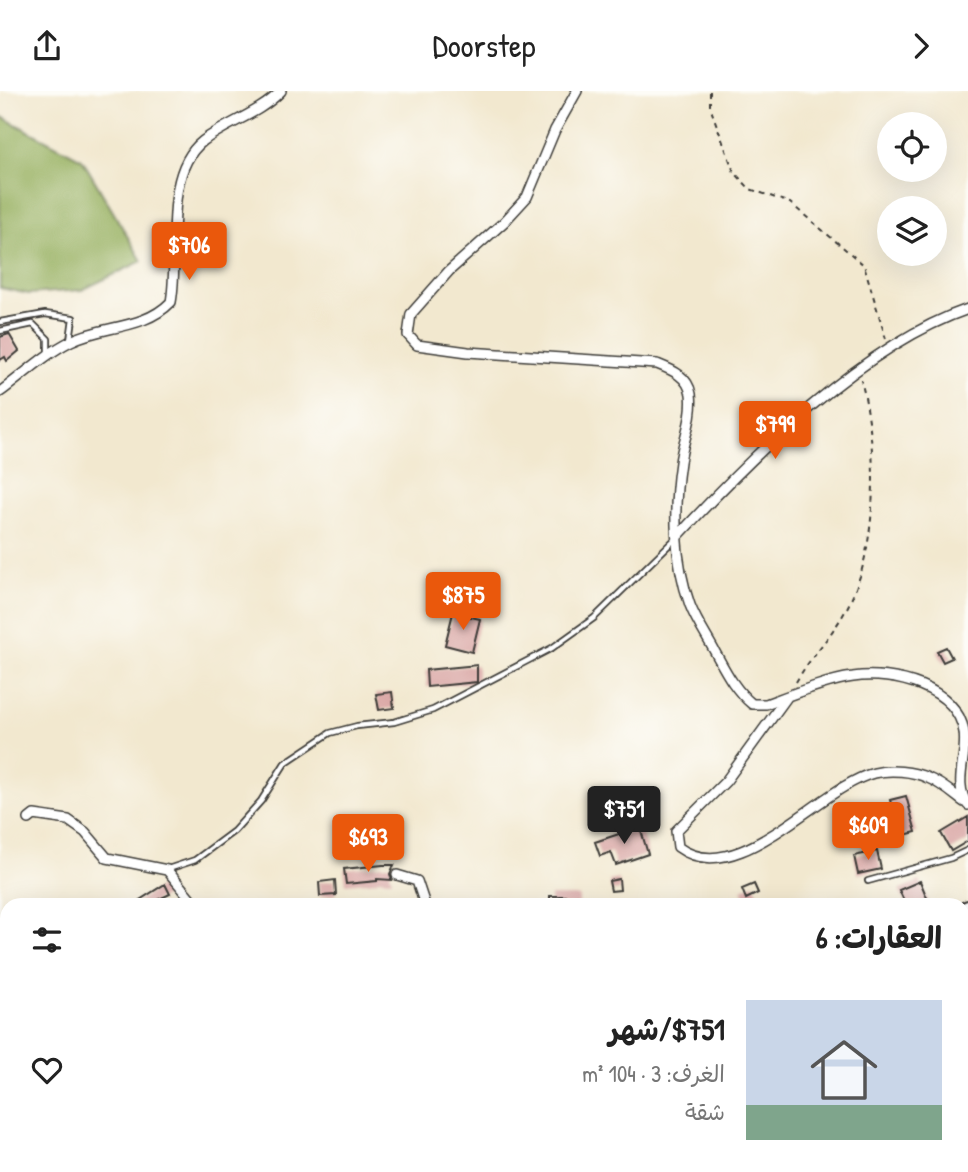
<!DOCTYPE html>
<html lang="ar">
<meta charset="utf-8">
<style>
:root{--surface:#fff;--page:#f2f2f2;--text:#222;--muted:#767676;--line:#e0e0e0;--accent:#ea580c}
body{margin:0;font-family:"Patrick Hand","Playpen Sans Arabic",sans-serif;background:var(--page);color:var(--text);direction:rtl;height:100vh;display:flex;flex-direction:column;font-size:26px;white-space:nowrap}
*{box-sizing:border-box;margin:0}
p{font-size:23px;color:var(--muted)}
.icon{flex:none;width:38px;height:38px;fill:none;stroke:currentColor;stroke-width:2;stroke-linecap:round;stroke-linejoin:round}
.map{position:relative;flex:1;overflow:hidden;direction:ltr}
.sheet{position:absolute;left:0px;top:807px;width:970px;height:275px;display:flex;flex-direction:column;background:var(--surface);border-radius:21px 21px 0 0;box-shadow:0 7px 28px #0002;direction:rtl}
.sheet>*{flex:none}
.buttons{position:absolute;left:877px;top:21px;display:grid;gap:14px}
.buttons a{display:grid;place-items:center;width:70px;height:70px;border-radius:50%;background:var(--surface);box-shadow:0 7px 28px #0002;font-size:35px}
.price{position:absolute;translate:-50% -60px;padding:0 16px;border-radius:7px;background:var(--accent);color:#fff;font-size:23px;line-height:46px;filter:drop-shadow(0 2px 4px #0008)}
.price::after{content:'';position:absolute;left:50%;top:42px;width:21px;height:16px;margin-left:-10px;background:inherit;clip-path:polygon(0 0,100% 0,50% 100%)}
.price.on{background:#222;color:#fff}
ul{padding:0;list-style:none}
li{display:flex;align-items:center;gap:21px;height:175px;padding:0 28px}
li+li{border-top:2px solid var(--line)}
li span{display:grid;place-items:center;flex:none;width:196px;height:140px;border-radius:0px;color:#555}
li>.icon{margin-inline-start:auto}
span .icon{width:84px;height:84px;fill:#fffc;stroke-width:1}
li b{font-size:30px}
h2{display:flex;justify-content:space-between;align-items:center;height:84px;padding:0 28px;font-size:30px}
header{display:flex;justify-content:space-between;align-items:center;height:91px;padding:0 28px;background:var(--surface);font-size:32px;font-weight:600}
.map>svg:first-child{display:block}
</style>
<header><svg class="icon" aria-label="forward" viewBox="0 0 24 24"><path d="M9 5l7 7-7 7"/></svg>Doorstep<svg class="icon" aria-label="share" viewBox="0 0 24 24"><path d="M12 15V3M7 8l5-5 5 5M5 13v7h14v-7"/></svg></header>
<div class="map">
<svg width="968" height="1081" viewBox="0 0 968 1081">
<rect width="100%" height="100%" fill="#fdfcf7"/>
<filter id="ink" filterUnits="userSpaceOnUse"><feTurbulence type="fractalNoise" baseFrequency=".0143" numOctaves="2"/><feDisplacementMap in="SourceGraphic" scale="14" xChannelSelector="R" yChannelSelector="G"/><feConvolveMatrix kernelMatrix="1 2 1 2 8 2 1 2 1" color-interpolation-filters="sRGB"/></filter>
<filter id="wash" filterUnits="userSpaceOnUse"><feTurbulence type="fractalNoise" baseFrequency=".00686" numOctaves="4" result="noise"/><feDisplacementMap in="SourceGraphic" scale="28" xChannelSelector="R" yChannelSelector="G"/><feGaussianBlur stdDeviation="1.57" result="paint"/><feColorMatrix in="noise" values="0 0 0 0 0 0 0 0 0 0 0 0 0 0 0 0 0 1.4 0 .05"/><feComposite in="paint" operator="in"/></filter>
<g filter="url(#wash)">
<rect width="100%" height="100%" fill="#f2e8cf"/>
<!-- forest -->
<path fill="#98b162" stroke="#5a663f" stroke-width="2" d="M0,25L82,68L142,170L82,199L29,203L0,197Z"/>
<g id="blocks">
<!-- building -->
<path fill="#d8a3a1" d="M9,243L19,260L7,270L5,266L0,269V246Z
M453,522L480,528L472,561L445,554Z
M946,556L952,567L943,571L937,560Z
M477,574V591L427,596L426,579Z
M392,601L394,617L379,619L376,603Z
M906,705L916,741L900,745L890,709Z
M968,726V750L951,760L941,742Z
M640,736L648,763L616,774L611,761L600,765L595,751Z
M877,760L881,778L858,783L854,765Z
M383,774H394L390,783L392,789L377,788V790L346,793L344,778Z
M619,788L620,799L611,800L609,790Z
M335,789L336,804L320,805L319,791Z
M920,790L930,814H906L899,799Z
M165,793L170,803L155,810L157,814H132Z
M754,793L758,802L746,808L742,798Z
M550,805H579V814H550Z"/>
</g>
</g>
<g filter="url(#ink)">
<use href="#blocks" fill-opacity="0" stroke="#3c3b37" stroke-width="2"/>
<g fill="none" stroke-linecap="round" stroke-linejoin="round">
<defs>
<path id="service" d="M0,231L45,223L73,227L70,249
M0,240L33,233L48,248V262
M168,778L195,769L234,740L261,710L285,672L330,642L357,635L394,631L433,619L552,557L594,527L675,448
M868,790L951,767L968,759"/>
<path id="minor" d="M577,0L555,39L527,106L504,131L449,180L411,223L408,244L417,254L468,261L657,273C672,279 688,285 691,303C694,326 683,349 680,371C673,417 674,470 690,514C696,530 707,546 715,561C726,581 735,599 752,613H766C790,604 828,589 853,586C893,580 957,596 964,641C968,666 952,692 968,714
M0,301C23,284 45,263 71,250C103,234 144,239 171,211C180,164 161,83 203,50C228,31 259,23 281,0
M678,445C753,364 863,254 968,218
M787,606L726,690L676,740L678,756C737,800 819,696 874,682C890,678 913,680 928,687C941,692 952,702 964,711
M29,728L34,724L68,729L85,741L107,767L167,779L196,814
M397,784L417,790L425,814
M962,983L968,982
M322,1074L326,1081
M20,1081L28,1074
M286,1081L291,1074
M880,1081L884,1074"/>
<path id="secondary" d="M962,819L968,816
M962,1067L968,1066
M749,1081L752,1074
M895,1081L926,1074"/>
</defs>
<!-- service casing -->
<use href="#service" stroke="#3c3b37" stroke-width="8"/>
<!-- minor casing -->
<use href="#minor" stroke="#3c3b37" stroke-width="12"/>
<!-- secondary casing -->
<use href="#secondary" stroke="#3c3b37" stroke-width="16"/>
<!-- path -->
<path stroke="#3c3b37" stroke-width="2" stroke-dasharray="5 5" stroke-linecap="butt" d="M710,0V16L734,81L750,98L790,112L864,174L886,248
M796,591C812,563 836,541 850,511C879,450 878,354 861,289"/>
<!-- service -->
<use href="#service" stroke="#fff" stroke-width="4.5"/>
<!-- minor -->
<use href="#minor" stroke="#fff" stroke-width="9"/>
<!-- secondary -->
<use href="#secondary" stroke="#fff" stroke-width="12"/>
</g>
</g>
</svg>
<div class="buttons">
<a><svg class="icon" aria-label="locate" viewBox="0 0 24 24"><circle cx="12" cy="12" r="6"/><path d="M12 2v4M12 18v4M2 12h4M18 12h4"/></svg></a>
<a><svg class="icon" aria-label="layers" viewBox="0 0 24 24"><path d="M12 4l9 5-9 5-9-5zM3 14l9 5 9-5"/></svg></a>
</div>
<b class="price" style="left:189px;top:191px">$706</b>
<b class="price" style="left:775px;top:370px">$799</b>
<b class="price" style="left:463px;top:541px">$875</b>
<b class="price on" style="left:624px;top:755px">$751</b>
<b class="price" style="left:868px;top:771px">$609</b>
<b class="price" style="left:368px;top:783px">$693</b>
<section class="sheet">
<h2>العقارات: 6<svg class="icon" aria-label="filters" viewBox="0 0 24 24"><path d="M4 7h16M4 17h16"/><circle cx="9" cy="7" r="2"/><circle cx="15" cy="17" r="2"/></svg></h2>
<ul>
<li><span style="background:linear-gradient(#c9d6e8 75%,#7fa58c 0)"><svg class="icon" aria-label="home" viewBox="0 0 24 24"><path d="M3 11l9-7 9 7M6 9v11h12V9"/></svg></span><div><b>$751/شهر</b><p>الغرف: 3 · 104 m²</p><p>شقة</p></div><svg class="icon" aria-label="heart" viewBox="0 0 24 24"><path d="M12 20l-8-8c-3-5 5-10 8-4 3-6 11-1 8 4z"/></svg></li>
</ul>
</section>
</div>
